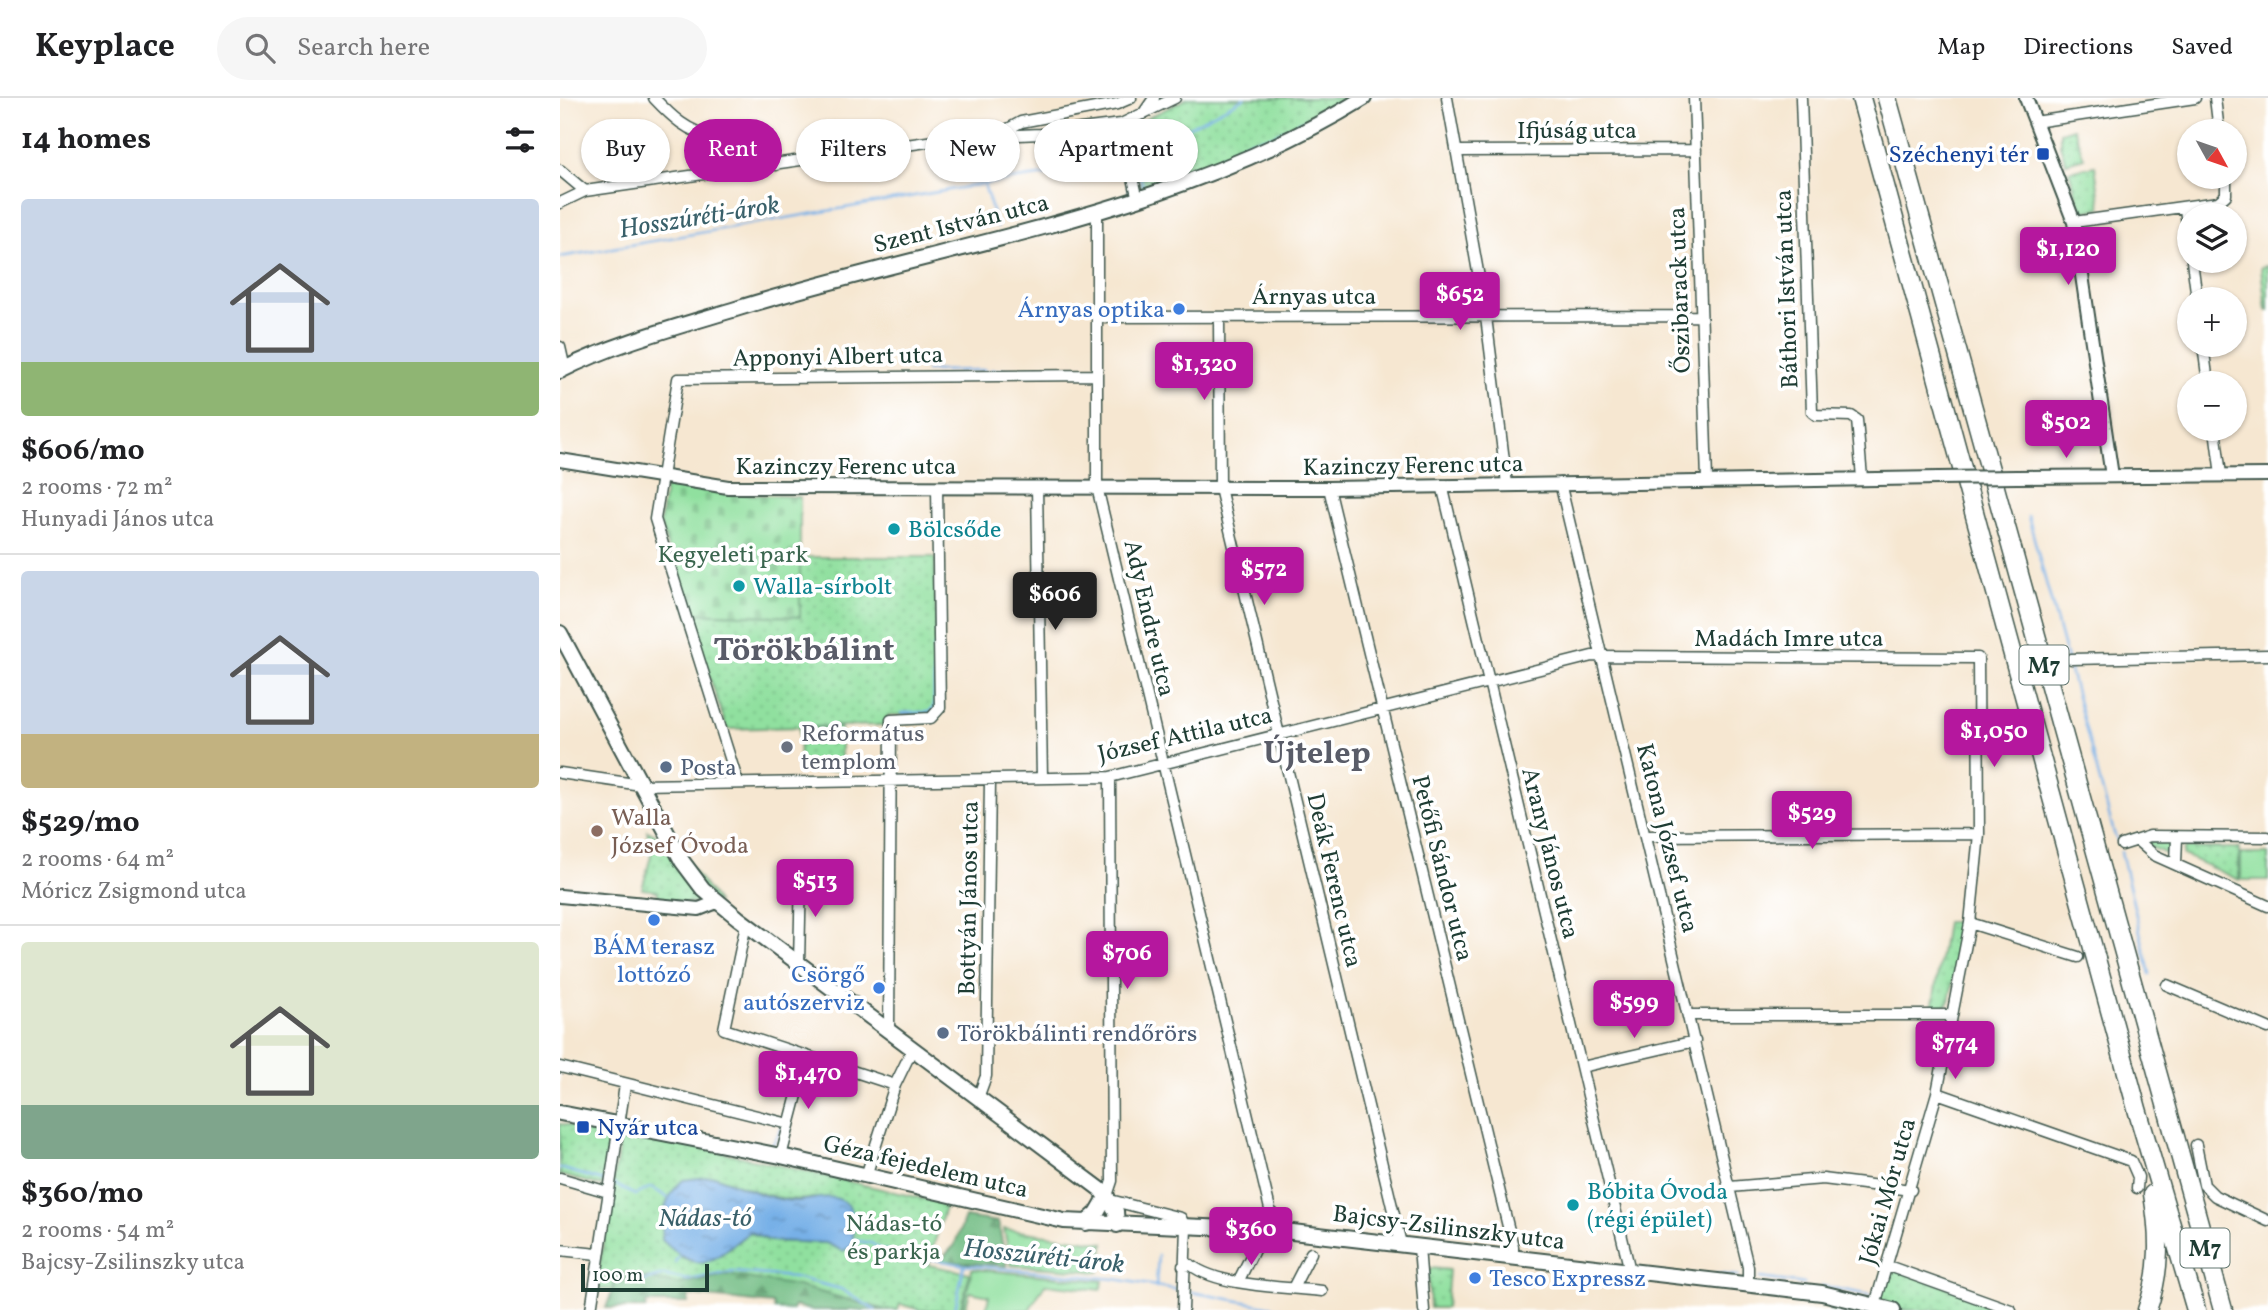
<!DOCTYPE html>
<meta charset="utf-8">
<style>
:root{--surface:#fff;--page:#f6f6f6;--text:#202124;--muted:#757577;--line:#e0e0e0;--accent:#b5179e}
body{margin:0;font-family:Vollkorn,serif;background:var(--page);color:var(--text);height:100vh;display:flex;flex-direction:column;font-size:26px;white-space:nowrap}
*{box-sizing:border-box;margin:0}
p{font-size:23px;color:var(--muted)}
.icon{flex:none;width:38px;height:38px;fill:none;stroke:currentColor;stroke-width:2;stroke-linecap:round;stroke-linejoin:round}
.map{position:relative;flex:1;overflow:hidden}
.panel{display:flex;flex-direction:column;background:var(--surface);width:560px}
.panel>*{flex:none}
.banner{position:absolute;left:21px;top:21px;width:665px;height:63px;display:flex;gap:14px}
.needle{width:46px;rotate:130deg}
.tools{position:absolute;left:1617px;top:21px;display:grid;gap:14px}
.tools a{display:grid;place-items:center;width:70px;height:70px;border-radius:50%;background:var(--surface);box-shadow:0 2px 5px #0004;font-size:35px}
.scale{position:absolute;left:21px;bottom:18px;width:128px;box-sizing:border-box;padding-left:7px;border:4px solid #1f3d34;border-top:0;font-size:19px;line-height:24px;white-space:nowrap;color:#1f3d34;-webkit-text-stroke:5px #fff;paint-order:stroke}
.price{position:absolute;translate:-50% -60px;padding:0 16px;border-radius:7px;background:var(--accent);color:#fff;font-size:23px;line-height:46px;filter:drop-shadow(0 2px 4px #0008)}
.price::after{content:'';position:absolute;left:50%;top:42px;width:21px;height:16px;margin-left:-10px;background:inherit;clip-path:polygon(0 0,100% 0,50% 100%)}
.price.current{background:#222;color:#fff}
ul{padding:0;list-style:none}
li{display:grid;align-content:center;gap:14px;height:371px;padding:0 21px}
li+li{border-top:2px solid var(--line)}
li span{display:grid;place-items:center;height:217px;border-radius:7px;color:#555}
li>.icon{margin-inline-start:auto}
span .icon{width:126px;height:126px;fill:#fffc;stroke-width:1}
li b{font-size:30px}
h2{display:flex;justify-content:space-between;align-items:center;height:84px;padding:0 21px;font-size:30px}
.pill{padding:0 24px;border-radius:32px;background:var(--surface);box-shadow:0 2px 5px #0004;font-size:24px;line-height:63px}
.pill.current{background:var(--accent);color:#fff}
header{display:flex;align-items:center;gap:42px;box-sizing:border-box;height:98px;padding:0 35px;background:var(--surface);border-bottom:2px solid var(--line)}
header strong{font-size:33px}
nav{display:flex;gap:38px;margin-inline-start:auto;font-size:24px}
.search{width:490px;height:63px;background:var(--page);display:flex;align-items:center;gap:18px;box-sizing:border-box;padding:0 24px;border-radius:38px;color:var(--muted);font-size:26px}
main{display:flex;flex:1;min-height:0}
.map>svg:first-child{display:block}
</style>
<header>
<strong>Keyplace</strong>
<div class="search"><svg class="icon" aria-label="search" viewBox="0 0 24 24"><circle cx="10" cy="10" r="6"/><path d="M15 15l6 6"/></svg>Search here</div>
<nav><a>Map</a><a>Directions</a><a>Saved</a></nav>
</header>
<main>
<section class="panel">
<h2>14 homes<svg class="icon" aria-label="filters" viewBox="0 0 24 24"><path d="M4 7h16M4 17h16"/><circle cx="9" cy="7" r="2"/><circle cx="15" cy="17" r="2"/></svg></h2>
<ul>
<li><span style="background:linear-gradient(#c9d6e8 75%,#8fb573 0)"><svg class="icon" aria-label="home" viewBox="0 0 24 24"><path d="M3 11l9-7 9 7M6 9v11h12V9"/></svg></span><div><b>$606/mo</b><p>2 rooms · 72 m²</p><p>Hunyadi János utca</p></div></li>
<li><span style="background:linear-gradient(#c9d6e8 75%,#c2b280 0)"><svg class="icon" aria-label="home" viewBox="0 0 24 24"><path d="M3 11l9-7 9 7M6 9v11h12V9"/></svg></span><div><b>$529/mo</b><p>2 rooms · 64 m²</p><p>Móricz Zsigmond utca</p></div></li>
<li><span style="background:linear-gradient(#dfe7d0 75%,#7fa58c 0)"><svg class="icon" aria-label="home" viewBox="0 0 24 24"><path d="M3 11l9-7 9 7M6 9v11h12V9"/></svg></span><div><b>$360/mo</b><p>2 rooms · 54 m²</p><p>Bajcsy-Zsilinszky utca</p></div></li>
</ul>
</section>
<div class="map">
<svg width="1708" height="1212" viewBox="0 0 1708 1212">
<defs>
<pattern id="forest-firs" width="22" height="20" patternUnits="userSpaceOnUse" patternTransform="scale(1.75)"><rect width="22" height="20" fill="#74be86"/><path d="M5 1l3.5 6h-7zM16 11l3.5 6h-7z" fill="#5f9c6e"/></pattern>
<pattern id="wetland-marsh" width="20" height="14" patternUnits="userSpaceOnUse" patternTransform="scale(1.75)"><rect width="20" height="14" fill="#90e09f"/><path d="M1 5h8M5 5V1M11 12h8M15 12V8" fill="none" stroke="#7cc18a"/></pattern>
<pattern id="cemetery-stones" width="16" height="16" patternUnits="userSpaceOnUse" patternTransform="scale(1.75)"><rect width="16" height="16" fill="#90e09f"/><path d="M2 7V4a2 2 0 0 1 4 0v3zM10 15v-3a2 2 0 0 1 4 0v3z" fill="#7cc18a"/></pattern>
<pattern id="park-dots" width="8" height="8" patternUnits="userSpaceOnUse" patternTransform="scale(1.75)"><rect width="8" height="8" fill="#90e09f"/><path d="M2 2h.1M6 6h.1" fill="none" stroke="#7cc18a" stroke-width="1.8" stroke-linecap="round"/></pattern>
<pattern id="water-ripples" width="26" height="14" patternUnits="userSpaceOnUse" patternTransform="scale(1.75)"><rect width="26" height="14" fill="#77b0e7"/><path d="M2 4q2-2 4 0t4 0M15 11q2-2 4 0t4 0" fill="none" stroke="#6190bc"/></pattern>
</defs>
<rect width="100%" height="100%" fill="#fff"/>
<filter id="ink" filterUnits="userSpaceOnUse"><feTurbulence type="fractalNoise" baseFrequency=".0143" numOctaves="2"/><feDisplacementMap in="SourceGraphic" scale="14" xChannelSelector="R" yChannelSelector="G"/><feConvolveMatrix kernelMatrix="1 2 1 2 8 2 1 2 1" color-interpolation-filters="sRGB"/></filter>
<filter id="wash" filterUnits="userSpaceOnUse"><feTurbulence type="fractalNoise" baseFrequency=".00686" numOctaves="4" result="noise"/><feDisplacementMap in="SourceGraphic" scale="28" xChannelSelector="R" yChannelSelector="G"/><feGaussianBlur stdDeviation="1.57" result="paint"/><feColorMatrix in="noise" values="0 0 0 0 0 0 0 0 0 0 0 0 0 0 0 0 0 1.4 0 .05"/><feComposite in="paint" operator="in"/></filter>
<g filter="url(#wash)">
<rect width="100%" height="100%" fill="#f6e7d1"/>
<!-- green -->
<path fill="#90e09f" stroke="#588e6a" stroke-width="2" d="M1708,168V212H1706L1701,169Z
M1681,756H1708V782H1681Z
M412,1171L543,1183L541,1192L485,1186L469,1212H426L429,1198L410,1194L405,1212H402Z"/>
<!-- forest -->
<path fill="url(#forest-firs)" stroke="#4a7e5d" stroke-width="2" d="M405,1119L438,1124L447,1168L379,1163L394,1148Z
M59,1175L119,1186L167,1176L238,1188L326,1212H251L234,1208L232,1212L214,1211L213,1206L129,1197L128,1205H86V1210H46Z"/>
<!-- wetland -->
<path fill="url(#wetland-marsh)" stroke="#588e6a" stroke-width="2" d="M444,1131L544,1145L539,1174L451,1167Z"/>
<!-- cemetery -->
<path fill="url(#cemetery-stones)" stroke="#588e6a" stroke-width="2" d="M106,385L164,395L240,399V519L128,515L100,425Z"/>
<!-- park -->
<path fill="url(#park-dots)" stroke="#588e6a" stroke-width="2" fill-rule="evenodd" d="M628,0H797L709,43L671,56L656,68L582,93L567,30Z
M1513,30L1524,60L1506,65L1500,47V34Z
M1535,68L1541,110L1522,114L1509,73Z
M240,459H375L377,609L368,617H328V627L167,631L128,515L240,519Z
M239,630H281V672L240,673Z
M87,733L112,744L157,804L97,806L98,793L82,791L91,758Z
M1587,742H1612V759L1585,746Z
M1624,750H1679V782L1623,757Z
M1386,824H1405L1389,903L1382,912H1372Z
M0,1026L47,1032L50,1037L42,1088L0,1077Z
M62,1031L386,1106L368,1167L410,1175L400,1212H360L340,1206L338,1212H326L238,1188L167,1177L119,1186L59,1175L52,1192L36,1191ZM154,1078C187,1089 219,1107 254,1100L294,1130L292,1148L283,1153L266,1145L210,1143L189,1134C165,1152 153,1174 119,1158Z
M1328,1168L1451,1212H1270L1271,1209L1315,1207Z
M871,1170L889,1172L886,1210H870L868,1176Z"/>
<!-- water -->
<path fill="url(#water-ripples)" stroke="#4b768e" stroke-width="2" d="M154,1078C179,1087 206,1101 233,1103C250,1104 271,1092 287,1106C298,1116 293,1135 292,1148L283,1153L266,1145L210,1143L190,1134C151,1161 145,1183 102,1142C102,1118 104,1098 123,1082Z"/>
<g fill="none" stroke-linecap="round" stroke-linejoin="round">
<!-- stream -->
<path stroke="#77b0e7" stroke-width="2.5" d="M736,26L763,15
M690,43L713,38L729,30
M672,52L687,44
M572,59L684,0
M563,62L570,96
M655,66L662,58
M579,76L583,87
M424,86L437,129
M0,159L424,86L541,69L566,61
M431,272H447
M450,272H454
M366,273L425,272
M1468,418L1554,735L1559,745
M342,615L369,614L374,609V548
M1561,754L1590,876
M206,1047L211,1049L223,1028
M0,1070L47,1084
M54,1086L75,1097L91,1089L108,1100
M292,1142L311,1145L322,1152L404,1167L555,1181L619,1192
M115,1164L119,1158
M1156,1176L1179,1178
M1200,1180L1245,1186
M81,1184L103,1177L128,1182L172,1174L234,1179L281,1191L315,1212
M1262,1188L1310,1197
M596,1189L598,1157
M626,1193L728,1212
M1195,1195L1282,1207
M395,1212L404,1167"/>
</g>
</g>
<g filter="url(#ink)">
<g fill="none" stroke-linecap="round" stroke-linejoin="round">
<defs>
<path id="minor" d="M94,0C110,17 129,36 154,38C173,40 190,37 209,43L216,67
M887,0L926,219L947,386
M1134,0L1147,382
M1241,0L1252,314L1256,317L1291,318L1297,322L1302,380
M1655,0L1659,33
M583,16L594,0
M1475,24L1635,0
M561,26L578,102
M435,38L461,24L557,6L571,0
M897,53L1136,52
M0,72L25,93
M0,105L25,93L395,40L481,36L561,26L615,0
M1625,110L1629,145
M537,114V389L715,1132
M1514,124L1658,104L1666,97V79
M1632,163L1637,201
M536,219L1141,218
M659,219L660,390L841,1146
M1643,247L1648,285
M0,249L5,271
M1655,331L1661,377
M1000,385L1188,1169V1187
M882,387L1070,1173
M477,389L482,680
M769,390L953,1149V1160
M1511,561L1708,557
M0,675L81,687L550,679L1032,558L1418,560L1419,736L1410,825L1377,995L1315,1207
M178,685L95,421L118,281L536,277
M1086,738L1419,736
M1578,743L1594,757L1708,808
M1562,747L1590,738L1708,739
M1616,765L1617,740
M1410,825L1518,859
M186,826L164,931L335,987
M239,865L241,776
M1607,887L1708,930
M1130,917H1391
M329,933L331,622L371,620L380,610L377,389
M0,969L229,1026
M1022,969L1135,943
M1377,995L1571,1063L1578,1079L1577,1090
M418,1000L426,978L430,682
M1636,1047L1644,1087L1655,1098L1708,1123
M221,1058L247,959
M306,1078L335,987L353,950
M0,1080L48,1094
M1170,1089L1263,1081L1351,1092
M547,1098L552,1083L550,679
M550,1102L621,1120L625,1129
M859,1149L864,1212
M0,1152L37,1156
M623,1168L631,1167C659,1189 727,1189 762,1193
M1328,1168L1451,1212
M679,1182L695,1150
M733,1190L751,1155
M31,1212L65,987
M623,1212L626,1129"/>
<path id="tertiary" d="M1466,0L1514,124L1552,378
M0,362L168,389L769,390L1379,380
M1457,379L1708,377
M0,798L139,811L157,804"/>
<path id="secondary" d="M0,273C55,245 120,228 179,210C389,145 615,117 804,0
M0,535L122,763L143,791L178,820L540,1091L556,1113L557,1127
M0,1015L221,1058L504,1123L715,1132L1262,1195L1333,1212
M526,1125L537,1115L547,1098"/>
<path id="motorway" d="M1301,0L1577,1011L1636,1212
M1327,0L1663,1212
M1587,1212C1601,1173 1600,1137 1593,1096"/>
</defs>
<!-- minor casing -->
<use href="#minor" stroke="#3f564c" stroke-width="13"/>
<!-- tertiary casing -->
<use href="#tertiary" stroke="#3f564c" stroke-width="16"/>
<!-- secondary casing -->
<use href="#secondary" stroke="#3f564c" stroke-width="18"/>
<!-- motorway casing -->
<use href="#motorway" stroke="#3f564c" stroke-width="21"/>
<!-- minor -->
<use href="#minor" stroke="#fff" stroke-width="10"/>
<!-- tertiary -->
<use href="#tertiary" stroke="#fff" stroke-width="12"/>
<!-- secondary -->
<use href="#secondary" stroke="#fff" stroke-width="14"/>
<!-- motorway -->
<use href="#motorway" stroke="#fff" stroke-width="18"/>
<defs>
<path id="tertiary-bridge" d="M1379,380L1457,379"/>
</defs>
<!-- tertiary-bridge casing -->
<use href="#tertiary-bridge" stroke="#3f564c" stroke-width="16" stroke-linecap="butt"/>
<!-- tertiary-bridge -->
<use href="#tertiary-bridge" stroke="#fff" stroke-width="12"/>
</g>
</g>
<!-- markers -->
<g fill="#1a4fb4" stroke="#fff" stroke-width="2.5">
<rect x="1476" y="49" width="14" height="14" rx="3.5"/>
<rect x="16" y="1022" width="14" height="14" rx="3.5"/>
</g>
<g fill="#3f7fe0" stroke="#fff" stroke-width="2.5">
<circle cx="619" cy="211" r="7"/>
<circle cx="94" cy="822" r="7"/>
<circle cx="319" cy="890" r="7"/>
<circle cx="915" cy="1180" r="7"/>
</g>
<g fill="#0f9aa8" stroke="#fff" stroke-width="2.5">
<circle cx="334" cy="431" r="7"/>
<circle cx="179" cy="488" r="7"/>
<circle cx="1013" cy="1107" r="7"/>
</g>
<circle fill="#6b7280" stroke="#fff" stroke-width="2.5" cx="227" cy="649" r="7"/>
<g fill="#5c6f8a" stroke="#fff" stroke-width="2.5">
<circle cx="106" cy="669" r="7"/>
<circle cx="383" cy="935" r="7"/>
</g>
<circle fill="#8d6e63" stroke="#fff" stroke-width="2.5" cx="37" cy="733" r="7"/>
<g text-anchor="middle" stroke-width="7" stroke-linejoin="round" paint-order="stroke">
<!-- shield labels -->
<g fill="#fff" stroke="#627771" stroke-width="2">
<rect x="1459.5" y="547.5" width="49" height="39" rx="5"/>
<rect x="1620.5" y="1130.5" width="49" height="39" rx="5"/>
</g>
<g font-size="23" font-weight="bold" fill="#1f3d34">
<text x="1484" y="575">M7</text>
<text x="1645" y="1158">M7</text>
</g>
<!-- street labels -->
<g font-size="24" fill="#1f3d34" stroke="#fff">
<text x="1017" y="40">Ifjúság utca</text>
<text transform="translate(401 125) rotate(-14)" y="8">Szent István utca</text>
<text transform="translate(1226 191) rotate(-92)" y="8">Báthori István utca</text>
<text transform="translate(1119 192) rotate(-92)" y="8">Őszibarack utca</text>
<text x="754" y="206">Árnyas utca</text>
<text transform="translate(278 258) rotate(-1)" y="8">Apponyi Albert utca</text>
<text transform="translate(853 367) rotate(-1)" y="8">Kazinczy Ferenc utca</text>
<text x="286" y="376">Kazinczy Ferenc utca</text>
<text transform="translate(590 520) rotate(77)" y="8">Ady Endre utca</text>
<text x="1229" y="548">Madách Imre utca</text>
<text transform="translate(625 636) rotate(-13)" y="8">József Attila utca</text>
<text transform="translate(1108 740) rotate(76)" y="8">Katona József utca</text>
<text transform="translate(991 755) rotate(76)" y="8">Arany János utca</text>
<text transform="translate(883 770) rotate(76)" y="8">Petőfi Sándor utca</text>
<text transform="translate(775 782) rotate(77)" y="8">Deák Ferenc utca</text>
<text transform="translate(408 800) rotate(-89)" y="8">Bottyán János utca</text>
<text transform="translate(366 1068) rotate(13)" y="8">Géza fejedelem utca</text>
<text transform="translate(1327 1093) rotate(-74)" y="8">Jókai Mór utca</text>
<text transform="translate(889 1129) rotate(7)" y="8">Bajcsy-Zsilinszky utca</text>
</g>
<!-- transit labels -->
<g font-size="24" fill="#164399" stroke="#fff" text-anchor="end">
<text x="1469" y="64">Széchenyi tér</text>
<text x="37" y="1037" text-anchor="start">Nyár utca</text>
</g>
<!-- shop labels -->
<g font-size="24" fill="#366cbe" stroke="#fff" text-anchor="end">
<text x="605" y="219">Árnyas optika</text>
<text x="94" y="856" text-anchor="middle">BÁM terasz<tspan x="94" dy="28">lottózó</tspan></text>
<text x="305" y="884">Csörgő<tspan x="305" dy="28">autószerviz</tspan></text>
<text x="929" y="1188" text-anchor="start">Tesco Expressz</text>
</g>
<!-- culture labels -->
<g font-size="24" fill="#0d838f" stroke="#fff" text-anchor="start">
<text x="348" y="439">Bölcsőde</text>
<text x="193" y="496">Walla-sírbolt</text>
<text x="1027" y="1101">Bóbita Óvoda<tspan x="1027" dy="28">(régi épület)</tspan></text>
</g>
<!-- park labels -->
<g font-size="24" fill="#3b664f" stroke="#fff">
<text x="173" y="464">Kegyeleti park</text>
<text x="334" y="1133">Nádas-tó<tspan x="334" dy="28">és parkja</tspan></text>
</g>
<!-- worship labels -->
<g font-size="24" fill="#5b616d" stroke="#fff" text-anchor="start">
<text x="241" y="643">Református<tspan x="241" dy="28">templom</tspan></text>
</g>
<!-- service labels -->
<g font-size="24" fill="#4e5e75" stroke="#fff" text-anchor="start">
<text x="120" y="677">Posta</text>
<text x="397" y="943">Törökbálinti rendőrörs</text>
</g>
<!-- education labels -->
<g font-size="24" fill="#785e54" stroke="#fff" text-anchor="start">
<text x="51" y="727">Walla<tspan x="51" dy="28">József Óvoda</tspan></text>
</g>
<!-- water labels -->
<g font-size="26" font-style="italic" fill="#39606a" stroke="#fff">
<text transform="translate(139 118) rotate(-9)" y="9">Hosszúréti-árok</text>
<text x="145" y="1128">Nádas-tó</text>
<text transform="translate(484 1157) rotate(6)" y="9">Hosszúréti-árok</text>
</g>
<!-- district labels -->
<g font-size="32" font-weight="bold" fill="#595c68" stroke="#fff">
<text x="244" y="562">Törökbálint</text>
<text x="757" y="665">Újtelep</text>
</g>
</g>
</svg>
<div class="tools">
<a><svg class="needle" viewBox="-14 -14 28 28"><path d="M0-13l5 13h-10z" fill="#e53935"/><path d="M0 13l5-13h-10z" fill="#757577"/></svg></a>
<a><svg class="icon" aria-label="layers" viewBox="0 0 24 24"><path d="M12 4l9 5-9 5-9-5zM3 14l9 5 9-5"/></svg></a>
<a>+</a>
<a>−</a>
</div>
<div class="scale">100 m</div>
<b class="price" style="left:1508px;top:189px">$1,120</b>
<b class="price" style="left:900px;top:234px">$652</b>
<b class="price" style="left:644px;top:304px">$1,320</b>
<b class="price" style="left:1506px;top:362px">$502</b>
<b class="price" style="left:704px;top:509px">$572</b>
<b class="price current" style="left:495px;top:534px">$606</b>
<b class="price" style="left:1434px;top:671px">$1,050</b>
<b class="price" style="left:1252px;top:753px">$529</b>
<b class="price" style="left:255px;top:821px">$513</b>
<b class="price" style="left:567px;top:893px">$706</b>
<b class="price" style="left:1074px;top:942px">$599</b>
<b class="price" style="left:1395px;top:983px">$774</b>
<b class="price" style="left:248px;top:1013px">$1,470</b>
<b class="price" style="left:691px;top:1169px">$360</b>
<div class="banner">
<a class="pill">Buy</a>
<a class="pill current">Rent</a>
<a class="pill">Filters</a>
<a class="pill">New</a>
<a class="pill">Apartment</a>
</div>
</div>
</main>
